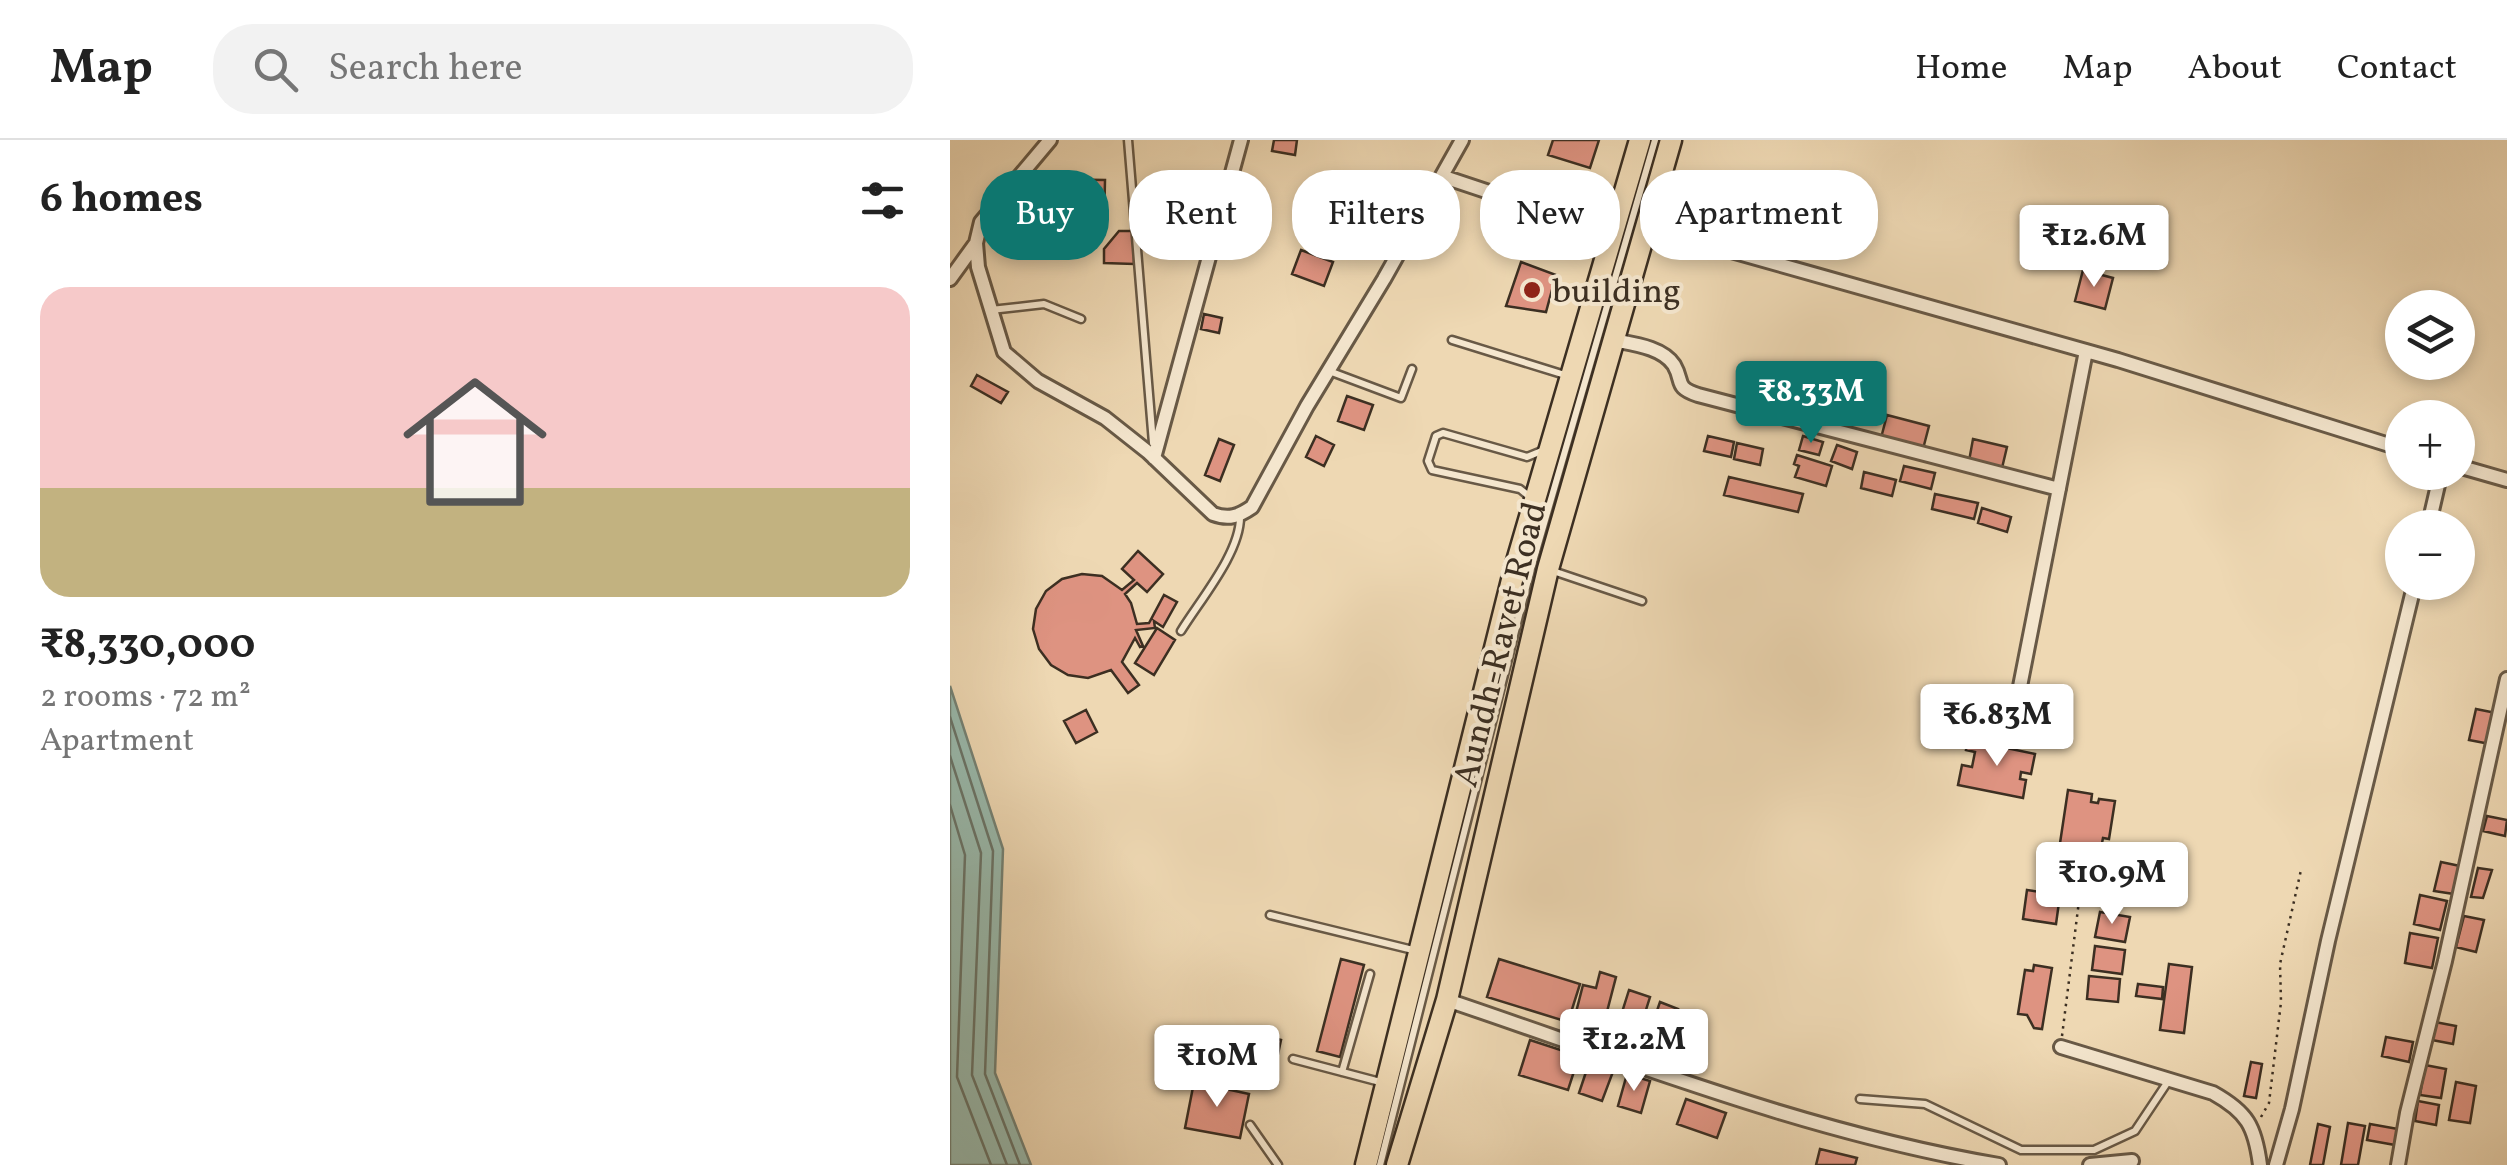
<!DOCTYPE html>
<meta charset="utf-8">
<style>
:root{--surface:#fff;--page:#f2f2f2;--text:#222;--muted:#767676;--line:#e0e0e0;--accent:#0f766e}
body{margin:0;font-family:Vollkorn,serif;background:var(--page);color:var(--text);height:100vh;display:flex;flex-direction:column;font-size:38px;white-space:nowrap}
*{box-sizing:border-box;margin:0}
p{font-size:32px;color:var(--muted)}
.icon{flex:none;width:55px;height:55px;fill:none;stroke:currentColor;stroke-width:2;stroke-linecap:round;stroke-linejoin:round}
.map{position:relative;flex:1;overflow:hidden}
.panel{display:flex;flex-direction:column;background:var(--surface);width:950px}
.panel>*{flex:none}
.guide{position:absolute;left:30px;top:30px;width:950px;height:90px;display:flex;gap:20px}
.fabs{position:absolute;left:1435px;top:150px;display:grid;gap:20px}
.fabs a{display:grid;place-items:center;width:90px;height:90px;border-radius:50%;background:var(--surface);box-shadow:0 5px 15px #0003;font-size:50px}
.price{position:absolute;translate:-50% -85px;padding:0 22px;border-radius:10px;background:#fff;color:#222;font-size:32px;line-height:65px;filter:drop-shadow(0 2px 5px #0008)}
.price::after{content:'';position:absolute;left:50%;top:60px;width:30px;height:22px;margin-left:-15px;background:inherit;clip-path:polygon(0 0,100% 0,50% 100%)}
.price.on{background:var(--accent);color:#fff}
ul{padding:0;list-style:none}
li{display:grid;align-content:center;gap:20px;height:530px;padding:0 40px}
li span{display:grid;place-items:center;height:310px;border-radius:30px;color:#555}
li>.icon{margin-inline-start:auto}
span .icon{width:180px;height:180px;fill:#fffc;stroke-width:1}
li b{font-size:42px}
h2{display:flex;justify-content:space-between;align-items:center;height:120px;padding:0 40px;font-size:42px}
.chip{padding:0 35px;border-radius:40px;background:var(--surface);box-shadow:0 5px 15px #0003;font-size:35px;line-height:90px}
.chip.on{background:var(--accent);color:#fff}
header{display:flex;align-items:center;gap:60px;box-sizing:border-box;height:140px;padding:0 50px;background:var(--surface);border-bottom:2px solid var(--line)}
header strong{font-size:48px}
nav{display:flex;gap:55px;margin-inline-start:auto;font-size:35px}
.search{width:700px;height:90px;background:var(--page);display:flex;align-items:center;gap:25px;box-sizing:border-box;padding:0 35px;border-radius:40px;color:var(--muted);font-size:38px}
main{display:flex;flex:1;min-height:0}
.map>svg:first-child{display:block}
</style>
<header>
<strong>Map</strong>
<div class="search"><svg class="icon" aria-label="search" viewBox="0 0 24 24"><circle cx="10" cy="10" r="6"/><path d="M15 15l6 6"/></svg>Search here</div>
<nav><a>Home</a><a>Map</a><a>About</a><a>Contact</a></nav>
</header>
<main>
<section class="panel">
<h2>6 homes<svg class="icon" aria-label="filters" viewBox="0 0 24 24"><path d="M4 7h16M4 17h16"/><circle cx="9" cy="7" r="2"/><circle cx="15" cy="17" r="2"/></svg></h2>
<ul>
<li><span style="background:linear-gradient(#f6c9c9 65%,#c2b280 0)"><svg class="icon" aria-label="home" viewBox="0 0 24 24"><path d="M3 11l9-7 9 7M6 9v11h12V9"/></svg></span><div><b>₹8,330,000</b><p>2 rooms · 72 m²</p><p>Apartment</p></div></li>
</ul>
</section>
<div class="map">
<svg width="1557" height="1025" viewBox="0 0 1557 1025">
<rect width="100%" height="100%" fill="#eed8b3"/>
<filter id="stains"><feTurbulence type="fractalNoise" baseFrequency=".002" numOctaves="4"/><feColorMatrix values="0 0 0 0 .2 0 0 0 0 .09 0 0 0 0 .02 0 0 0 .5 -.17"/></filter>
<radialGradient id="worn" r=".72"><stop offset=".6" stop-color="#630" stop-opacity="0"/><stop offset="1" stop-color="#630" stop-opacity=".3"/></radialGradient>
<!-- water -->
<path fill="#99baad" stroke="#748275" stroke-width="2.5" d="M0,546L53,709L45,933L81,1025H0Z"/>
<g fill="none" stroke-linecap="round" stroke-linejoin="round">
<!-- shore -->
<path stroke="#6a7468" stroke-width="2.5" d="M0,577L43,711L35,934L70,1025
M0,616L31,713L22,935L57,1025
M0,665L15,715L7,937L41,1025"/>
</g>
<!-- building -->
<path fill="#de9381" stroke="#3c2f22" stroke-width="2.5" d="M324,0H347L345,15L322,11Z
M603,0H649L640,28L598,15Z
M94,39L155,40L154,87H94Z
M420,60L441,70L434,84L413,75Z
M169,91H184V124L154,123V109Z
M235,93L248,95L245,116L232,114Z
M351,110L383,122L374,146L342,134Z
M571,122L606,135L596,172L556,166Z
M1133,130L1163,138L1155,169L1125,161Z
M254,174L272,178L269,193L251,189Z
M27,235L58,252L51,263L21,246Z
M818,240L853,251L847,270L817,261L820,250L815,249Z
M876,253L904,263L900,279L870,272Z
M397,256L423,265L414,290L388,281Z
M937,275L979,286L973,309L931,298Z
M366,296L384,305L374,326L356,317Z
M758,296L784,302L781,317L754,311Z
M853,296L873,302L869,315L849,310Z
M269,299L284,305L270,341L255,335Z
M1023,299L1057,307L1052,328L1019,321Z
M787,303L813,309L810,325L784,319Z
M887,305L907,312L902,329L881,321Z
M847,315L882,326L876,346L845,337L849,326L844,324Z
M954,326L985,333L981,349L950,341Z
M914,332L946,340L942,356L911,348Z
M779,337L853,354L848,372L774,355Z
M985,354L1028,363L1024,379L982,369Z
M1032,368L1061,377L1057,392L1028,383Z
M188,411L213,434L197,452L187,443L175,454L181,463L187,484L199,483L214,455L227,462L213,487L204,481L205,488L186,490L193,506L190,507L185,498L172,522L189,545L178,553L161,530L138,538L118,535L101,525L89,509L83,489L86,469L96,451L112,439L132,434L152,436L172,450L184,440L172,429Z
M207,488L225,500L204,535L185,523Z
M1526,569L1546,573L1540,604L1519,600Z
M136,570L147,592L126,603L114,581Z
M1018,600L1085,614L1081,634L1071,632L1070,639L1076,640L1073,658L1008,645L1012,625L1022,627L1025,612L1016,610Z
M1118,650L1142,654L1141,662L1148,663L1149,659L1165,661L1159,699L1153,698L1150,713L1155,714L1150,748L1122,739L1120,746L1104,743Z
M1537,676L1557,680L1555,696L1533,691Z
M1491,722L1510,726L1504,754L1484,751Z
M1528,728L1542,730L1533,758L1521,757Z
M1077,750L1110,755L1106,784L1073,779Z
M1470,755L1497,761L1490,790L1464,784Z
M1150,772L1180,777L1175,802L1145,797Z
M1514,776L1534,780L1526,812L1506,807Z
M1460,793L1488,798L1482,828L1455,823Z
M1145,806L1175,810L1172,834L1142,830Z
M391,819L414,825L390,917L367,911Z
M549,819L630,844L618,882L537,857Z
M1219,824L1242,827L1234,893L1210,890Z
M1084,825L1102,828L1092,889L1084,888L1077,875L1068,874L1075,830L1083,831Z
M650,832L666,837L652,891L623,884L633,845L646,848Z
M1139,836L1170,839L1168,862L1137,859Z
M1188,844L1213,847L1212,859L1186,856Z
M679,850L700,857L684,908L663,901Z
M710,862L728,869L713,913L695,906Z
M1485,882L1506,886L1503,904L1482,900Z
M311,895L331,900L327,919L307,915Z
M1436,897L1463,902L1459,922L1432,916Z
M580,900L629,916L618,950L569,935Z
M640,920L664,929L652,961L629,953Z
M1301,922L1312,924L1306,958L1294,956Z
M1475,925L1496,929L1491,958L1470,955Z
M677,934L700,941L691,973L668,966Z
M244,942L299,954L290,998L235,988Z
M1506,942L1526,946L1520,983L1499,980Z
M736,959L776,973L767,998L727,984Z
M1468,961L1489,965L1486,985L1465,981Z
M1398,983L1415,986L1408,1025H1391Z
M1368,984L1380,987L1373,1025H1360Z
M1420,984L1448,989L1445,1005L1417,1000Z
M870,1009L907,1018L905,1025H866Z"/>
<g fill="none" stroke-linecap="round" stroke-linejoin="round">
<defs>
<path id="service" d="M178,0L203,303
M41,170L94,164L131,179
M502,200L615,235
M379,231L451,258L462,229
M580,357L570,349L482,330L478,321L486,296L493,293L577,317L594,310
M603,431L692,461
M231,491C250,460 291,412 290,376
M320,775L467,811
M343,919L434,943
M392,932L420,834
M910,959L975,964L1071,1010H1144L1185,991L1219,940
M300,985L328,1025
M430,1025L580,432L705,0"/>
<path id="minor" d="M100,0L31,82L26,103L28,127L54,212L88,241L155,278L198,312L263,374C279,380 289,376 302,367L357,266L434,139L512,0
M494,37L626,81L639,82L669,72
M696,87L1168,220L1452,309
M0,139L26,103
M663,200C683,204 712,207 724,225C734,242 724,247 748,255L1109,349
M204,318L291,0
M1508,326L1557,340
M1478,388L1491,332
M1064,577L1136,211
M497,860C678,921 859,993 1049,1025
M1111,907L1263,953C1297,972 1305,986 1310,1025
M1140,1025L1182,1021
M1326,1025L1342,969L1378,801L1465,442
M1448,1025L1457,973L1495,821L1557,539"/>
<path id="primary" d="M416,1025L565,428L690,0
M447,1025L497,860L598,429L721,0"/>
</defs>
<!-- service casing -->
<use href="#service" stroke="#685946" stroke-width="11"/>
<!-- minor casing -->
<use href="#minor" stroke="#685946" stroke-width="18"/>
<!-- primary casing -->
<use href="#primary" stroke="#3c2f22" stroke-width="25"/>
<!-- path -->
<path stroke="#3c2f22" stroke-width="2.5" stroke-dasharray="2.5 5" stroke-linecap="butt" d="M1112,896L1131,745
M1311,977L1319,963L1331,862L1330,824L1351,730"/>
<!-- service -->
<use href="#service" stroke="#f4e6ce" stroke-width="6"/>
<!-- minor -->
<use href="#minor" stroke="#f4e6ce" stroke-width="12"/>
<!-- primary -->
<use href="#primary" stroke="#eed8b3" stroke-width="20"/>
</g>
<!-- markers -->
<circle fill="#8f2418" stroke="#f4e6ce" stroke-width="4" cx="582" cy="150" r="10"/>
<g text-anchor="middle" stroke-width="8" stroke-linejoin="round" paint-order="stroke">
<!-- poi labels -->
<g font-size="35" fill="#3c2f22" stroke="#f4e6ce" text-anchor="start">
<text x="602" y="162">building</text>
</g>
<!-- street labels -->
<g font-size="35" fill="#3c2f22" stroke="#f4e6ce">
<text transform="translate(549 504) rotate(-76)" y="12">Aundh-Ravet Road</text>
</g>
</g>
<rect width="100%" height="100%" filter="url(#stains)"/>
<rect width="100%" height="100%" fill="url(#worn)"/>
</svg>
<div class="fabs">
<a><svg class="icon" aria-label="layers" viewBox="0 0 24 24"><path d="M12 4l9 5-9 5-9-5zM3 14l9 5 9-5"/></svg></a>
<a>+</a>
<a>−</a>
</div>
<b class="price" style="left:1144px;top:150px">₹12.6M</b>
<b class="price on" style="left:861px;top:306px">₹8.33M</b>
<b class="price" style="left:1047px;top:629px">₹6.83M</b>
<b class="price" style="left:1162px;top:787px">₹10.9M</b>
<b class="price" style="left:684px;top:954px">₹12.2M</b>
<b class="price" style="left:267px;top:970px">₹10M</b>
<div class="guide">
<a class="chip on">Buy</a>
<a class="chip">Rent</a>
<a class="chip">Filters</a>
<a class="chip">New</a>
<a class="chip">Apartment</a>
</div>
</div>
</main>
